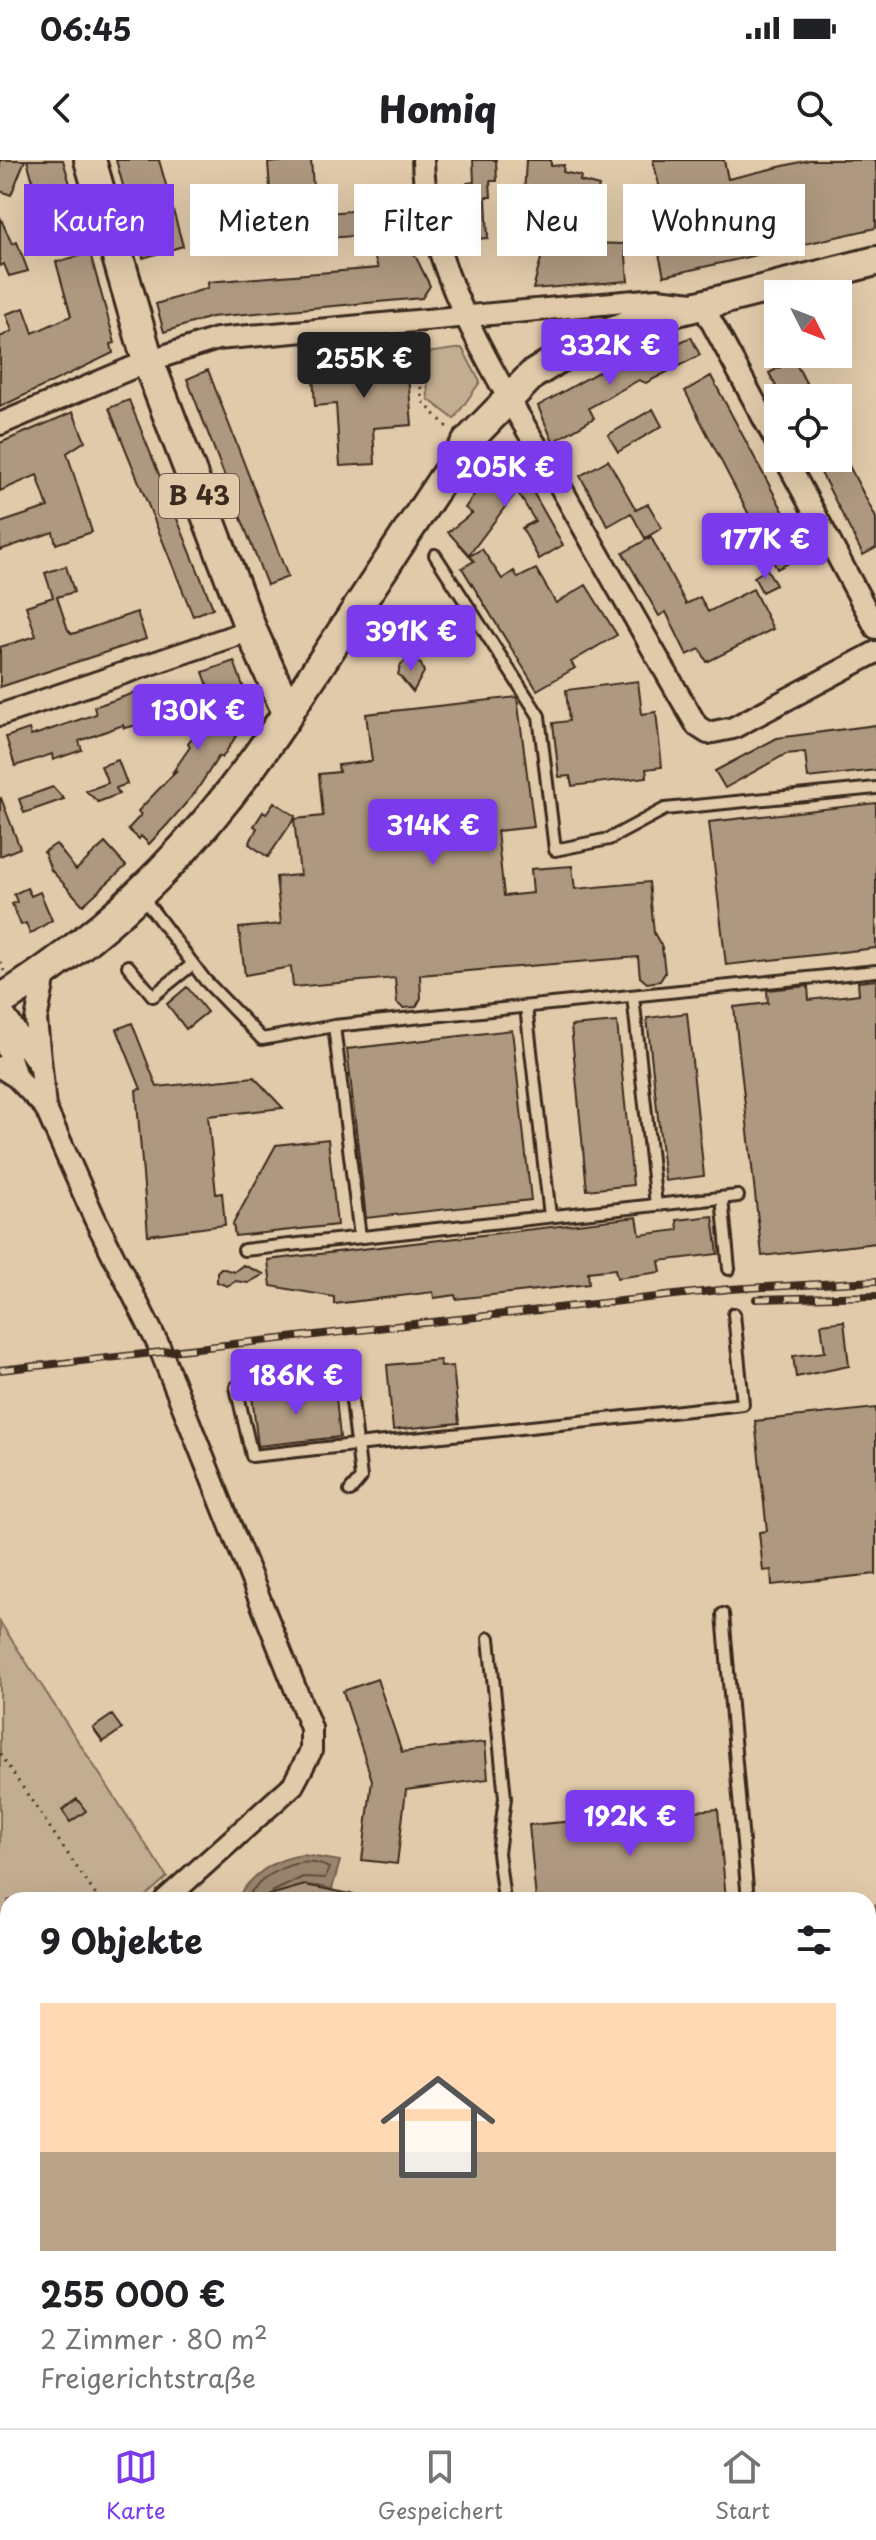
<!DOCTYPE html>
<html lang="de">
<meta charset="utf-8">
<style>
:root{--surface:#fff;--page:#f6f6f6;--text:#202124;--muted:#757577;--line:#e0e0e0;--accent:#7c3aed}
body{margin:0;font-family:"Playpen Sans",sans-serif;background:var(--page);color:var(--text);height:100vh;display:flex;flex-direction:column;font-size:30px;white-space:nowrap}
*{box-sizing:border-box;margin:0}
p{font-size:26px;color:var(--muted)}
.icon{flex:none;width:44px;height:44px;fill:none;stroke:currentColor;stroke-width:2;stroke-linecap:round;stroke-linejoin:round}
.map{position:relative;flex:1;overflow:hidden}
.drawer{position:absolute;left:0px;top:1732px;width:876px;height:536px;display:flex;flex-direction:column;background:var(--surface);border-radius:24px 24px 0 0;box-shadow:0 8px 32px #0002}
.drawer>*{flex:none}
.banner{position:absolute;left:24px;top:24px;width:828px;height:72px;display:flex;gap:16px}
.needle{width:52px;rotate:132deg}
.fabs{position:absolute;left:764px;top:120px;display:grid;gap:16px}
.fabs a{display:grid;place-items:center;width:88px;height:88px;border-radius:0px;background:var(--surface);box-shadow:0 8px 32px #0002;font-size:40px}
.price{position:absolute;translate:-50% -68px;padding:0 18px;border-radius:8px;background:var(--accent);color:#fff;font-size:26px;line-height:52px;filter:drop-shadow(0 2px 4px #0008)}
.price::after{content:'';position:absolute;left:50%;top:48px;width:24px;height:18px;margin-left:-12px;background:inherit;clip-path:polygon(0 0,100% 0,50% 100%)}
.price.selected{background:#222;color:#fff}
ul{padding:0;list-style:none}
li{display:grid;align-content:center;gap:16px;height:424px;padding:0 40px}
li span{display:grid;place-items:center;height:248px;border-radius:0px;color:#555}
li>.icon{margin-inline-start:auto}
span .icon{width:144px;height:144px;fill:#fffc;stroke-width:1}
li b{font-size:34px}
h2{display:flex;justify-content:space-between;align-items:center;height:96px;padding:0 40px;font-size:34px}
.pill{padding:0 28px;border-radius:0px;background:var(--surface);box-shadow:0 8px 32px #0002;font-size:28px;line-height:72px}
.pill.selected{background:var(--accent);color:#fff}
.status{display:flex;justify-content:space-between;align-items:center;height:56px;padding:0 40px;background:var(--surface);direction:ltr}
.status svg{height:22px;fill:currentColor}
header{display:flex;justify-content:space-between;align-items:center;height:104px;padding:0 40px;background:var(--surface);font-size:36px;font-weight:800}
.tab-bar{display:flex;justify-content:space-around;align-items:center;height:112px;border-top:2px solid var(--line);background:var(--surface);font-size:22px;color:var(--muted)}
.tab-bar a{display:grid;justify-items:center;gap:4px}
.tab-bar .selected{color:var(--accent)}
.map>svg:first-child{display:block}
</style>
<div class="status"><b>06:45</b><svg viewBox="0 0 49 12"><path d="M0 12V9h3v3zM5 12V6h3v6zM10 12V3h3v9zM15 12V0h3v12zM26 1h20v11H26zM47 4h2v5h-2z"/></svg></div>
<header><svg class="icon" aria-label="back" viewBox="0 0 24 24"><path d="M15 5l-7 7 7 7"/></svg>Homiq<svg class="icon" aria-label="search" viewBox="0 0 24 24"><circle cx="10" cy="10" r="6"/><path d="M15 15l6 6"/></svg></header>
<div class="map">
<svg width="876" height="2268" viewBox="0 0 876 2268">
<rect width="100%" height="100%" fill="#e1caaa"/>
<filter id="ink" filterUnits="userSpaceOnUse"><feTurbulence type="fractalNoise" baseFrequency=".0125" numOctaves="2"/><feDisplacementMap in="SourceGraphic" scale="16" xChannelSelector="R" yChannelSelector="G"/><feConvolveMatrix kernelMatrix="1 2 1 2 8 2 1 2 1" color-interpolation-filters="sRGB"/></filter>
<g filter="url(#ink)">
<!-- green -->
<path fill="#c3ad91" stroke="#7f6c58" stroke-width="2" d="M462,188L480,222L454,259L428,239L426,193Z
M0,1462L167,1717L141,1740H8V1853L0,1860Z
M876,1745V1929L868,1932V1747Z
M876,2005V2268H579L589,2260H868V2009Z
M92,2260H449L439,2268H82Z"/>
<!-- water -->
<path fill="#99856d" stroke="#73614d" stroke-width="2" d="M303,1695L340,1701L332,1729C303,1721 301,1728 276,1739C266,1743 248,1740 236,1740C252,1714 273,1699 303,1695Z
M876,1929V2005L868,2009V1932Z
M449,2260H589L579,2268H439Z"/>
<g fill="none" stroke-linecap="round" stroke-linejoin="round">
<!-- shore -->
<path stroke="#614e3e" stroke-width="2" d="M245,1740C261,1715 299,1692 329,1708L325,1718L303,1717L272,1732"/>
</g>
<!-- building -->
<path fill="#ae987f" stroke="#3b2a1e" stroke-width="2" d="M0,0H25L11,35L0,31Z
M27,0H63L70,24L44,31L43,27L35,29Z
M116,0H159L183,86L143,98Z
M299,0H311L315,54L374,49L372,38L399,36L410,85L430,126L422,138L211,157L164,172L156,144L208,128V122L378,108L367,75L274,82L268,3Z
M473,0H496L497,21H490L491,37H486L488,78L460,80L459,71H455L453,39L468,38L467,23L474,22Z
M526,0H551V6L564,5L563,12L581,16L580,21L599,26L586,83L625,84L628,121L533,129L554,49L537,50L536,35L524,36Z
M653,0H724L728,19L809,0H876V68L664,116L645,33L660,30Z
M0,57L12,84L17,82L28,111L9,116L4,104L0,106Z
M90,93L115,183L111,184L113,193L0,247V177L12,171L6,154L24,148L33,173L71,156L56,102Z
M691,177L700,195L646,223L639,220L589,248L594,258L553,282L538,246L616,202L619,208L659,187L661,191Z
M406,190L412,265L373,268L375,304L340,306L336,244L315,246L312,201L377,197V193Z
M794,200L814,238H782L769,213Z
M208,210L288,417L267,425L187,219Z
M711,216L806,394L777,409L685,231Z
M129,240L213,448L193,456L109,248Z
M653,249L662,266L618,292L608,275Z
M73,252L85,281L67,293L92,372L56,384L53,372L0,390V363L48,347L37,315L0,331V283Z
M511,293L563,385L539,399L522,368L535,361L517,331L469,395L448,372L472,353L465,348L502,294Z
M844,296L876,358V388L863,395L819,309Z
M608,300L636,350L648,344L662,368L645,378L631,353L608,366L580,316Z
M651,377L686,444L700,437L708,452L753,429L773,469L707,502L700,489L687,495L666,452L659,456L623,393Z
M482,389L502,419L514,411L518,418L536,409L556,443L586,425L617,475L571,502L575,508L537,530L462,408L474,401L469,396Z
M66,406L74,432L57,437L68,470L72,474L137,452L146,479L0,527V487L36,476L26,446L53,437L45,413Z
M767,409L776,425L762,432L754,417Z
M410,499L421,504L424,512L413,532L398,514L401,504Z
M234,501L252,551L222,598L219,596L195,633L167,665L149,684L141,676L139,679L128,669L141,655L138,651L177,610L172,613L190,587L188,583L216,548L203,512Z
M638,521L642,554L656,552L662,607L646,609L647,617L572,626L570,616L559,617L553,563L569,561L566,530Z
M143,530L153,562L124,568L123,565L79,581L82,590L53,600L52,594L15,606L6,577L29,569L31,576L96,554L94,547Z
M517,537L534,667L497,671L504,736L533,733L531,709L572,706L575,729L649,722L654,773L662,787L665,813L660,821L647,823L640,817L638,797L420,815L421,838L416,847L403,848L397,843L395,818L293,827L291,807L245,815L239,768L281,764L276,717L300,715L294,659L268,697L249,684L257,668L254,666L263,652L266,654L274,642L295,656L294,659L323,656L319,614L339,612L338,605L372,601L366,554Z
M876,565V610L808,618L805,592L786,594L725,628L715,611L777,578Z
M118,600L127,624L116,628L119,634L98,642L86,631L108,623L101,606Z
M53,627L64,639L24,653L19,639Z
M1,638L20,688L0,696V639Z
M876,643V788L726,805L709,662Z
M105,683L126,706L83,745L51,710L44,692L56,684L76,710Z
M27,728L31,736L40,732L52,760L30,774L26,763L21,765L12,744L17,742L14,734Z
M876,820V1083L762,1096L734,847L768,843L767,830L808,826L809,840L859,834L858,822Z
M187,827L207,852L186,869L167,844Z
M687,853L704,1016L665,1021L647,858Z
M617,862L633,1025L587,1030L571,866Z
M132,863L157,927L254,917L283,948L208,956L216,1034L222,1033L225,1065L148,1075L136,930L141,929L117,869Z
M512,870L531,1040L366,1058L347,889Z
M328,979L337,1065L235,1076L233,1064L276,985Z
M713,1056L718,1094L659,1101L661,1112L617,1118L615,1109L588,1112L589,1124L456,1139L455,1135L434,1138L433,1132L334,1144V1137L271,1126L268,1100L637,1057L640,1075L678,1070L677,1060Z
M243,1105L264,1114L248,1123L236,1121L227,1126L217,1122V1112L221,1108L234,1112Z
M844,1161L849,1206L796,1217L793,1196L825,1192L821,1164Z
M440,1200L441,1207L453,1206L459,1263L393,1270L387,1205Z
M335,1228L340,1277L258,1286L252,1236Z
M876,1248V1414L772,1425L771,1410L763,1411L759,1372L767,1371L755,1261Z
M377,1519L402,1592L485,1582L488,1619L406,1630L397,1704L362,1700L372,1620L343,1531Z
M112,1555L122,1569L103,1582L93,1568Z
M77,1639L86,1651L70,1662L62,1650Z
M718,1649L726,1740H536L529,1665Z
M305,1725L356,1735V1740H266V1736Z"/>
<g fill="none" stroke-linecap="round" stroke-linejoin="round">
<defs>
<path id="lane" d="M435,395L539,556L555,690L609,679L665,649L876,628
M141,735L205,820L262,879L334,866
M128,806L153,836L193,804
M633,836L656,1045
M526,847L550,1056
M722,1038L729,1109
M360,1077L334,866L876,811
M244,1090L738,1036
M350,1331L361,1318L349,1215L236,1227L252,1296C416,1278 580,1263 743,1244L734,1154
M723,1454L748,1740
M489,1478L505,1638L498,1693L504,1740
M0,2134L8,2128"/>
<path id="street" d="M423,0C426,116 508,235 564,333C608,411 652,489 697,566L708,573L733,568L876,492
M0,264L148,201L217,179L657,139L702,144L778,285
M785,298L876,468
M0,555L251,470
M46,810L36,860L45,947L95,1059L158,1184L311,1568V1591L293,1625L165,1740
M0,849L38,903
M0,865L16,917
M0,907L16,917L45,947
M0,1883L8,1876"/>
<path id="secondary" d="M288,553L467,282L532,215L572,190L634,162L876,101"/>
<path id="primary" d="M0,841C122,765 209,672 288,553L251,470L148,201L90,0"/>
</defs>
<!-- lane casing -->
<use href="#lane" stroke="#3b2a1e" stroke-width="16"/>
<!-- street casing -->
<use href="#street" stroke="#3b2a1e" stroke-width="26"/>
<!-- secondary casing -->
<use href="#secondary" stroke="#3b2a1e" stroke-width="34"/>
<!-- primary casing -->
<use href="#primary" stroke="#3b2a1e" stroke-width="36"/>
<!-- path -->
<path stroke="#3b2a1e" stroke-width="3" stroke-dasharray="2 6" stroke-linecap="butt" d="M417,179L422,241L448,268
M0,802L4,811
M0,1594L99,1740
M868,1788L876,1785
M868,1894L876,1889
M868,2029L876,2023
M868,2259L876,2253
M147,2268L157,2260
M407,2268L416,2260
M769,2268L772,2260
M857,2268L867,2260"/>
<!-- lane -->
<use href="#lane" stroke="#e1caaa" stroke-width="10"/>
<!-- street -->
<use href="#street" stroke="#e1caaa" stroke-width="20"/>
<!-- secondary -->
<use href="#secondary" stroke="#e1caaa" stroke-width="28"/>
<!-- primary -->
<use href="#primary" stroke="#e1caaa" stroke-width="30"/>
<defs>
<path id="rail" d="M756,1139L876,1136
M0,1210L729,1129L876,1121"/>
</defs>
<!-- rail casing -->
<use href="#rail" stroke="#3b2a1e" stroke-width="8"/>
<!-- rail -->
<use href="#rail" stroke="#e1caaa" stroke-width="5" stroke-dasharray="15" stroke-linecap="butt"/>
</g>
</g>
<g text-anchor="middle" stroke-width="7" stroke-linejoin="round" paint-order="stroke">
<!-- shield labels -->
<rect fill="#e1caaa" stroke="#6d5a48" stroke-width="2" x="159" y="314" width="80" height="44" rx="6"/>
<g font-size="26" font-weight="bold" fill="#3b2a1e">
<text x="199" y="345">B 43</text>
</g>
</g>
</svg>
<div class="fabs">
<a><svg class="needle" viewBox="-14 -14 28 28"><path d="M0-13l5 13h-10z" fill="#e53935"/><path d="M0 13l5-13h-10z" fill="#757577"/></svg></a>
<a><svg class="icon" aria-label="locate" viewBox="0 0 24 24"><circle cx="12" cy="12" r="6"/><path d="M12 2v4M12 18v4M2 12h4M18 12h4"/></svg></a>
</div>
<b class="price" style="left:610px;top:227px">332K €</b>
<b class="price selected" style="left:364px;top:240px">255K €</b>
<b class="price" style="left:505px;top:349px">205K €</b>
<b class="price" style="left:765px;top:421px">177K €</b>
<b class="price" style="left:411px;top:513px">391K €</b>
<b class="price" style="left:198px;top:592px">130K €</b>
<b class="price" style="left:433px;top:707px">314K €</b>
<b class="price" style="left:296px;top:1257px">186K €</b>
<b class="price" style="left:630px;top:1698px">192K €</b>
<div class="banner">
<a class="pill selected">Kaufen</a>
<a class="pill">Mieten</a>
<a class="pill">Filter</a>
<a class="pill">Neu</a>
<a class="pill">Wohnung</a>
</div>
<section class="drawer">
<h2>9 Objekte<svg class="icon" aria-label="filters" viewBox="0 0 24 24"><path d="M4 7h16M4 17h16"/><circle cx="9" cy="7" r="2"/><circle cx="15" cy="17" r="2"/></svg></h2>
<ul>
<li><span style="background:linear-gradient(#ffd9b3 60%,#b9a48a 0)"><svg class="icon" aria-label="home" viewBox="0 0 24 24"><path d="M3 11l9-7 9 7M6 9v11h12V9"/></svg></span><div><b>255 000 €</b><p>2 Zimmer · 80 m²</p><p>Freigerichtstraße</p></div></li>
</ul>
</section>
</div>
<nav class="tab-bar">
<a class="selected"><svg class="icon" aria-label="map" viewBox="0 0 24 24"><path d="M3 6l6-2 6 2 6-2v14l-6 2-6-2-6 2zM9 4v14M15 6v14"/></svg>Karte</a>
<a><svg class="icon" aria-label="saved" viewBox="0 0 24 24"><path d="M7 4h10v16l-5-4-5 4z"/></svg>Gespeichert</a>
<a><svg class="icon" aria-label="home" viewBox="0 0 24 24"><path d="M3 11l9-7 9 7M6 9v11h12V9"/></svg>Start</a>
</nav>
